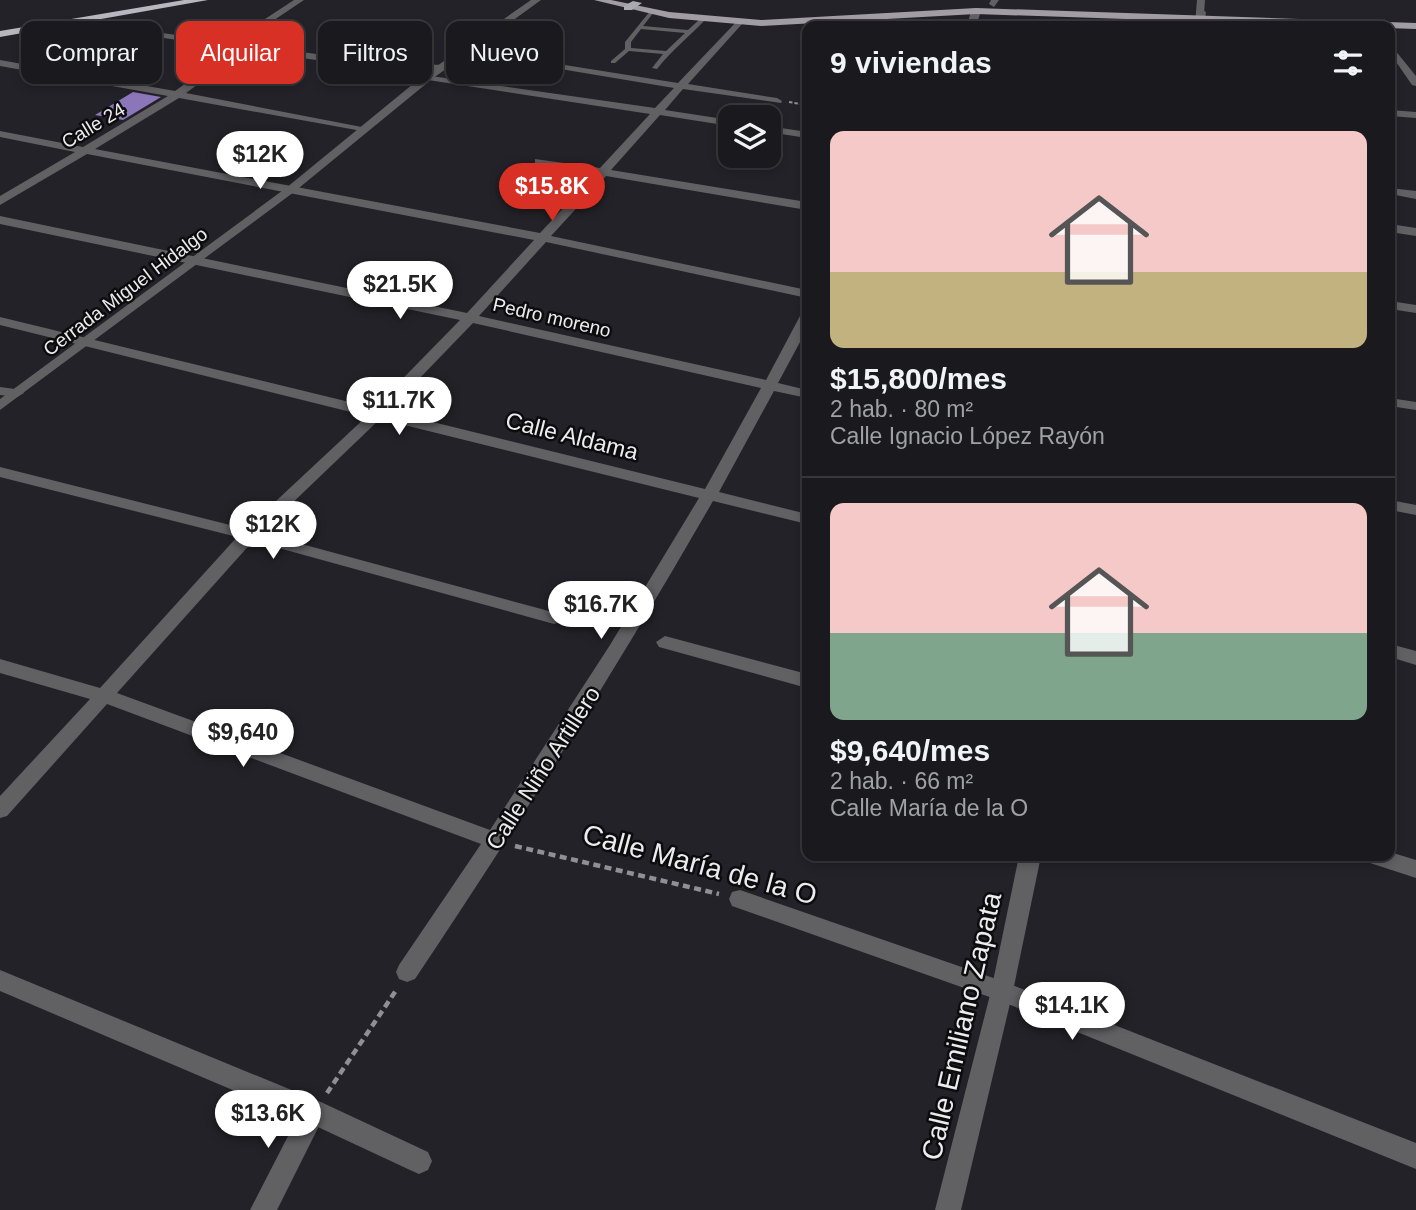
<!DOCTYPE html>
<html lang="es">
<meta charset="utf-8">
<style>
:root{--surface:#1a1a1e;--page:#232327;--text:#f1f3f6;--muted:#9fa1a4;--line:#38383c;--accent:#d93025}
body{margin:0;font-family:Arial,sans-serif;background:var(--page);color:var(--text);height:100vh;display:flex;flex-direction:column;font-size:26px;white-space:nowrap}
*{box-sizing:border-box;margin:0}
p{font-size:23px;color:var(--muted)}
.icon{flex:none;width:38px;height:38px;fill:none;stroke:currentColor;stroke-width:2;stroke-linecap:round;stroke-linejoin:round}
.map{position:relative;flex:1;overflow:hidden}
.details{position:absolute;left:802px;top:21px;width:593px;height:840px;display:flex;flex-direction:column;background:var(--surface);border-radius:14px;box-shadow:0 4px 10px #0003,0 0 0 2px var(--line)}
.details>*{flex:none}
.banner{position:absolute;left:21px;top:21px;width:665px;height:63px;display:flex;gap:14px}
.tools{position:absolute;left:718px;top:105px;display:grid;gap:14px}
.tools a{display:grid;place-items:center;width:63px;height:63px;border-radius:14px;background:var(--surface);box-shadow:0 4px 10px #0003,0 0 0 2px var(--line);font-size:35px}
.price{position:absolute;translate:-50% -60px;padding:0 16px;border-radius:24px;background:#fff;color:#222;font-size:23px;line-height:46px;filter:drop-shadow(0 2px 4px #0008)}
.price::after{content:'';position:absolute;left:50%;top:42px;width:21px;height:16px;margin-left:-10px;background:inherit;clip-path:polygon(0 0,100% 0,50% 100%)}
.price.selected{background:var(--accent);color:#fff}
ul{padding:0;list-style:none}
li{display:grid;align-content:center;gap:14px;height:371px;padding:0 28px}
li+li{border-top:2px solid var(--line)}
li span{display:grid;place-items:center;height:217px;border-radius:14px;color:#555}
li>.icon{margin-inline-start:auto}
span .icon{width:126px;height:126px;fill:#fffc;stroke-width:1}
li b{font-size:30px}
h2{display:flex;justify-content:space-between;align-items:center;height:84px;padding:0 28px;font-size:30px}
.pill{padding:0 24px;border-radius:14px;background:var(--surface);box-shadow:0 4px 10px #0003,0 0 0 2px var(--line);font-size:24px;line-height:63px}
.pill.selected{background:var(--accent);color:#fff}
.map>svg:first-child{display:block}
</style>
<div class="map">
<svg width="1416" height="1210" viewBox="0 0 1416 1210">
<rect width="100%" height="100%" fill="#232228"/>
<!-- building -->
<path fill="#8c76ba" d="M133,92L161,97L123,120L95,115Z"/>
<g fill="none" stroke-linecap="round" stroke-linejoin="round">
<!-- path-far2 -->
<path stroke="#908f94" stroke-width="2" stroke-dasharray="3.5 2" stroke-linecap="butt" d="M789,102L807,105"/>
<!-- path-far1 -->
<path stroke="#908f94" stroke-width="3.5" stroke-dasharray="5 3.5" stroke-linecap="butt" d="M570,621L607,628"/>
<!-- path -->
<path stroke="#908f94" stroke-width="4.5" stroke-dasharray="7 4.5" stroke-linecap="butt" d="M515,846L719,894
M327,1093L397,989"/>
<!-- service -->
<path fill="#616063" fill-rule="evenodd" d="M651,10L654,12L643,26L688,30L701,18L706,19C690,36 672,50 657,69L652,68L663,54L629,51L615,63H611V61L625,49V42ZM641,29L685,33L666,51L631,48V42Z"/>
<!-- minor -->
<path fill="#616063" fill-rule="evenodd" d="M294,0H304L240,43L364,61L441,65L446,68L441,71L364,67L234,48L220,68L186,93L367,128L362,131L179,98L95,149L540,233L595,174L535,163V159L600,168L650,114L428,80L424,79V75L655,108L674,88L458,52L463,49L678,83L739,19L744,22L742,24L688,84L777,98L782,101L781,103L683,89L665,110L730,120V126L660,115L611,170L807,202V210L606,176L551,236L807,290V298L546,242L479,316L766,380L800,316L807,312V329L778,383L807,390V398L774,391L719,492L807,514V524L713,501C619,665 519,823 415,979L407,982L399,979L396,972L399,965L481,844L107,704L7,816L0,818V796L90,699L0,673V659L100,688L237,537L0,477V467L246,529L367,416L0,325V317L374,408L460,320L0,224V216L467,313L534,240L87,154L0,205V196L75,152L0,137V131L83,147L168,96L0,66V60L175,91L213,64L225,47L157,37L152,34L154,32L230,42ZM473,323L761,388L705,489L388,411ZM380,419L699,498L610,645L490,830L117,693L253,541L554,624L560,622L563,618L560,614L261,533Z
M991,0H999L994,7L989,4Z
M1197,0H1205L1204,14L1196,12Z
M976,8L981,11L976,26H967L971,11Z
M910,21L913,22V26H877Z
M1390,44L1416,76V86L1412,85L1390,53Z
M1390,110L1416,112V118L1390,116Z
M768,126L807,132V138L768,132Z
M1390,188L1416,191V199L1390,194Z
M1390,224L1416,228V236L1390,232Z
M1390,301L1416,305V313L1390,309Z
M0,387L22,390L24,393L17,397L0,395Z
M1390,398L1416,402V410L1390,406Z
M1390,500L1416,505V515L1390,510Z
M665,636L807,674V688L659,647L656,642Z
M1390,644L1416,651V665L1390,657Z
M1390,852L1416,860V878L1367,862L1363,856H1390Z
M740,890L1002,981L1416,1143V1169L998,1000L732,906L729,899L732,892Z
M314,1100L323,1103L326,1112L277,1210H250L305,1103Z"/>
<!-- tertiary -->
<path fill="#616063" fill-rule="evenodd" d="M531,0H541L432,79L294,192L0,410V399L286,188L424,75Z
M1201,9L1206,12L1204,26H1195L1196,12Z
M1019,856H1041L1013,991L961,1210H935L991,991Z
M0,970L323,1103L428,1152L432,1161L428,1170L419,1174L410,1170L305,1121L0,991Z"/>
<!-- primary -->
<path fill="#a09ea4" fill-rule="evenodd" d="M594,0H611L669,12L761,20L976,8L1416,23V29L976,14L761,26L669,18Z"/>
<!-- trunk -->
<path fill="#acaab1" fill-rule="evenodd" d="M633,1L642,3L632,10H624V6Z"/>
<!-- motorway -->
<path fill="#b8b6be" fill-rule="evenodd" d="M184,0H208L0,37V31Z"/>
</g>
<g text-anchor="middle" stroke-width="5" stroke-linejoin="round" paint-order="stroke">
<!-- far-street labels -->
<g font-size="19" fill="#ecebef" stroke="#0c0c0e">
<text transform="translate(93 125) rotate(-31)" y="7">Calle 24</text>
<text transform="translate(125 291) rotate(-37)" y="7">Cerrada Miguel Hidalgo</text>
<text transform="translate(552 317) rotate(13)" y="7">Pedro moreno</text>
</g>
<!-- street labels -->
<g font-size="23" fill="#ecebef" stroke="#0c0c0e">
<text transform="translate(572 436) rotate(14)" y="8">Calle Aldama</text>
<text transform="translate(543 768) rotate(-57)" y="8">Calle Niño Artillero</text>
</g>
<!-- near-street labels -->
<g font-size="28" fill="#ecebef" stroke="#0c0c0e">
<text transform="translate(700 864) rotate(15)" y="10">Calle María de la O</text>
<text transform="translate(961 1026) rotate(-77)" y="10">Calle Emiliano Zapata</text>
</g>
</g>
</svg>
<div class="tools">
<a><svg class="icon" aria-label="layers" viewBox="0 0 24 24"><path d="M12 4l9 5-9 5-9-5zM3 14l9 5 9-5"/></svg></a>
</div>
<b class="price" style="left:260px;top:191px">$12K</b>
<b class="price selected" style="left:552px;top:223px">$15.8K</b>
<b class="price" style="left:400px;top:321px">$21.5K</b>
<b class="price" style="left:399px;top:437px">$11.7K</b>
<b class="price" style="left:273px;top:561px">$12K</b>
<b class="price" style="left:601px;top:641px">$16.7K</b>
<b class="price" style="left:243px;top:769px">$9,640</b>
<b class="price" style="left:1072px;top:1042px">$14.1K</b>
<b class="price" style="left:268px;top:1150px">$13.6K</b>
<div class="banner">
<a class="pill">Comprar</a>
<a class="pill selected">Alquilar</a>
<a class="pill">Filtros</a>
<a class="pill">Nuevo</a>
</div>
<section class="details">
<h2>9 viviendas<svg class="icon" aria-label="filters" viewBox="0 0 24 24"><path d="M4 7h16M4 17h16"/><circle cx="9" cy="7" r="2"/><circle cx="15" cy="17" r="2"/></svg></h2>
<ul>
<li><span style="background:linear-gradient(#f6c9c9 65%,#c2b280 0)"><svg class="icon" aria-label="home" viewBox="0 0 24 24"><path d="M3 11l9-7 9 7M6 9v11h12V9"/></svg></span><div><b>$15,800/mes</b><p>2 hab. · 80 m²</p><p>Calle Ignacio López Rayón</p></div></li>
<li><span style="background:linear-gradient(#f6c9c9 60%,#7fa58c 0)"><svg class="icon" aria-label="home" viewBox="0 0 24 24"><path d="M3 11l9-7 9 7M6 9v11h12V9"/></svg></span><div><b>$9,640/mes</b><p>2 hab. · 66 m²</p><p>Calle María de la O</p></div></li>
</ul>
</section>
</div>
